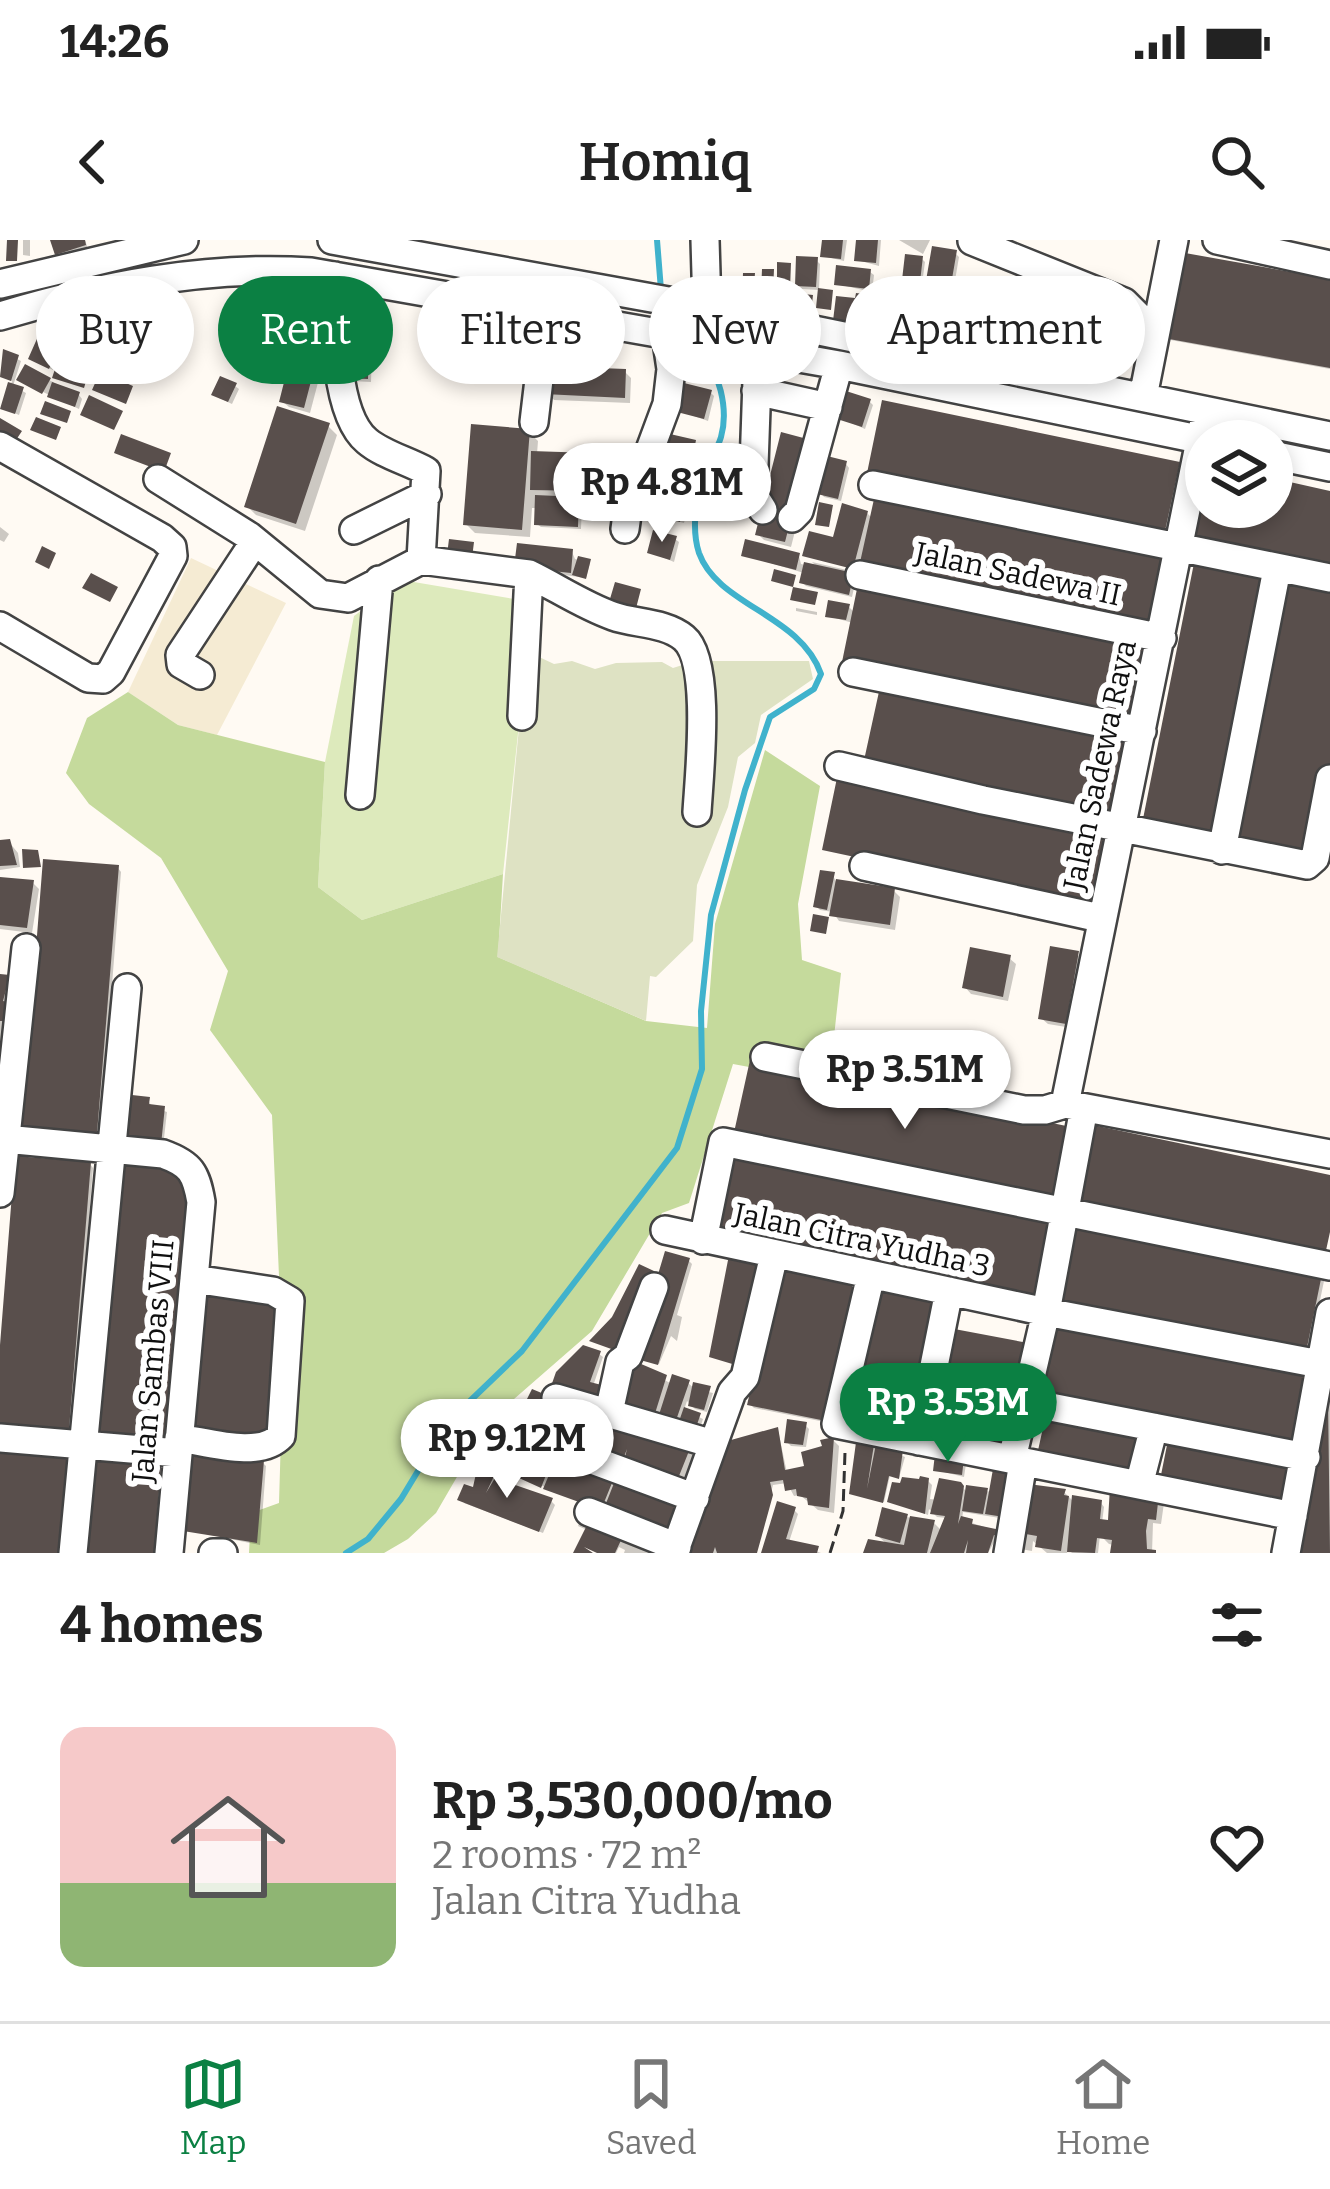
<!DOCTYPE html>
<meta charset="utf-8">
<style>
:root{--surface:#fff;--page:#f2f2f2;--text:#222;--muted:#767676;--line:#e0e0e0;--accent:#0b8043}
body{margin:0;font-family:Bitter,serif;background:var(--page);color:var(--text);height:100vh;display:flex;flex-direction:column;font-size:45px;white-space:nowrap}
*{box-sizing:border-box;margin:0}
p{font-size:39px;color:var(--muted)}
.icon{flex:none;width:66px;height:66px;fill:none;stroke:currentColor;stroke-width:2;stroke-linecap:round;stroke-linejoin:round}
.map{position:relative;height:1313px;overflow:hidden}
.drawer{display:flex;flex-direction:column;background:var(--surface);flex:1}
.drawer>*{flex:none}
.hud{position:absolute;left:36px;top:36px;width:1260px;height:108px;display:flex;gap:24px}
.buttons{position:absolute;left:1185px;top:180px;display:grid;gap:24px}
.buttons a{display:grid;place-items:center;width:108px;height:108px;border-radius:50%;background:var(--surface);box-shadow:0 6px 18px #0003;font-size:60px}
.price{position:absolute;translate:-50% -102px;padding:0 27px;border-radius:42px;background:#fff;color:#222;font-size:39px;line-height:78px;filter:drop-shadow(0 3px 6px #0008)}
.price::after{content:'';position:absolute;left:50%;top:72px;width:36px;height:27px;margin-left:-18px;background:inherit;clip-path:polygon(0 0,100% 0,50% 100%)}
.price.active{background:var(--accent);color:#fff}
ul{padding:0;list-style:none}
li{display:flex;align-items:center;gap:36px;height:300px;padding:0 60px}
li+li{border-top:3px solid var(--line)}
li span{display:grid;place-items:center;flex:none;width:336px;height:240px;border-radius:24px;color:#555}
li>.icon{margin-inline-start:auto}
span .icon{width:144px;height:144px;fill:#fffc;stroke-width:1}
li b{font-size:51px}
h2{display:flex;justify-content:space-between;align-items:center;height:144px;padding:0 60px;font-size:51px}
.chip{padding:0 42px;border-radius:54px;background:var(--surface);box-shadow:0 6px 18px #0003;font-size:42px;line-height:108px}
.chip.active{background:var(--accent);color:#fff}
.status{display:flex;justify-content:space-between;align-items:center;height:84px;padding:0 60px;background:var(--surface);direction:ltr}
.status svg{height:33px;fill:currentColor}
header{display:flex;justify-content:space-between;align-items:center;height:156px;padding:0 60px;background:var(--surface);font-size:54px;font-weight:600}
.tabs{display:flex;justify-content:space-around;align-items:center;height:168px;border-top:3px solid var(--line);background:var(--surface);font-size:33px;color:var(--muted)}
.tabs a{display:grid;justify-items:center;gap:6px}
.tabs .active{color:var(--accent)}
.map>svg:first-child{display:block}
</style>
<div class="status"><b>14:26</b><svg viewBox="0 0 49 12"><path d="M0 12V9h3v3zM5 12V6h3v6zM10 12V3h3v9zM15 12V0h3v12zM26 1h20v11H26zM47 4h2v5h-2z"/></svg></div>
<header><svg class="icon" aria-label="back" viewBox="0 0 24 24"><path d="M15 5l-7 7 7 7"/></svg>Homiq<svg class="icon" aria-label="search" viewBox="0 0 24 24"><circle cx="10" cy="10" r="6"/><path d="M15 15l6 6"/></svg></header>
<div class="map">
<svg width="1330" height="1313" viewBox="0 0 1330 1313">
<rect width="100%" height="100%" fill="#fffaf3"/>
<!-- farmland -->
<path fill="#f5ebd3" d="M191,318L286,363L217,495L178,485L128,452Z"/>
<!-- green -->
<path fill="#ddeabc" d="M402,340L532,362L503,634L362,680L318,647L325,522L354,376Z"/>
<!-- forest -->
<path fill="#c5da9c" d="M128,452L178,485L325,522L318,647L362,680L503,634L498,717L646,781L707,788L715,684L765,510L820,546L798,664L802,720L841,733L829,842L733,824L689,963L662,973L592,1091L490,1180L436,1273L408,1299L384,1313H249L251,1273L279,1263L283,1128L272,875L210,790L228,731L161,618L89,564L66,533L87,478Z"/>
<!-- cemetery -->
<path fill="#dee2c3" d="M537,416L554,424L572,421L595,429L616,423L662,422L673,428L695,421H809L813,439L761,475L755,503L738,517L728,567L697,645L693,701L656,737L650,736L646,781L497,717L525,425Z"/>
<!-- shadow -->
<path fill="#0003" fill-rule="evenodd" d="M23,0H30V16L23,15Z
M53,0H85L88,9L61,17Z
M825,0H847L844,21L823,16Z
M859,0H881L879,26L857,20Z
M899,0H930L923,14Z
M955,13L959,17L951,64L930,61L927,57Z
M921,18L925,22L922,44L909,43L905,39Z
M816,20L820,24L819,50L802,49L798,45Z
M870,32L874,35L872,52L837,44Z
M1330,42V129L1165,99Z
M281,47L289,49L287,62L279,60Z
M263,49L273,50L272,58L263,56Z
M912,50L916,54L915,65L925,67L922,91L912,85V91L900,89L891,80L890,91L879,89L871,81L870,87L840,84L870,58L878,66L890,54L899,63Z
M320,55L327,61L332,89L310,173L289,167L282,161Z
M246,60L284,71L282,85L267,82L265,92L249,86L247,97L238,95L235,91ZM254,64L274,71L272,80L251,76Z
M935,65L939,69L937,91L933,90Z
M140,73L144,77L140,103L128,98Z
M486,85L493,91L481,133L455,126L448,120Z
M102,98L106,102L101,113L138,128L142,132L138,141L106,128L102,124L105,118L68,103Z
M59,103L61,111L94,123L98,127L94,136L66,126L58,118L53,130L31,119Z
M368,108L372,111L371,142L351,141Z
M5,113L21,121L13,146L26,153L19,175L3,168L12,141L0,136Z
M625,132L631,138L630,163L554,160L548,153Z
M49,140L79,155L82,159L79,169L24,143Z
M235,146L239,149L232,164L219,158Z
M710,152L714,156L708,181L680,171Z
M870,162L873,165L865,189L840,178Z
M885,164L1178,225L1182,229L1166,302Z
M328,186L337,195L305,291L256,275L247,266Z
M529,192L538,201L537,214L590,216L596,222L595,257L574,256L582,264L581,289L541,287L537,284V268H532L530,297L475,293L466,284Z
M695,203L699,207L696,218L669,209Z
M816,209L791,307L764,300L758,294Z
M846,224L849,228L841,261L824,257L821,253Z
M695,226L698,229L684,283L654,275L650,272Z
M867,273L873,279L1160,392L806,315L835,301Z
M0,287L9,294L4,302L0,300Z
M675,299L679,302L674,322L650,312Z
M572,312L575,319L590,323L586,338L521,329Z
M744,315L799,316L801,324L818,328L812,322L847,330L856,339L852,357L806,346L802,342L804,333Z
M848,366L855,373L853,383L828,376Z
M796,368L817,372V375L796,371Z
M9,602L18,613L20,627L0,630V603Z
M118,628L121,632L100,895L28,889L25,885Z
M833,635L836,642L894,651L900,657L895,690L839,681L833,672L820,670L816,666Z
M0,640L33,643L39,649L32,693L0,689Z
M1077,714L1083,720L1072,788L1048,784L1041,778Z
M1009,718L1016,724L1008,761L971,754L965,747Z
M0,737L12,741L5,765L9,769V809H0Z
M148,860L152,867L167,872L163,907L131,903Z
M90,924L93,928L72,1191L1,1185L0,1143Z
M191,938L170,1201L98,1195L94,1191Z
M688,1020L692,1024L677,1075L682,1077L677,1101L671,1096L659,1124L637,1118L630,1122L672,1144L688,1143L695,1149L713,1153L707,1172L695,1169L687,1161L684,1170L703,1179L697,1198L556,1155L599,1114L603,1117L593,1146L611,1151L631,1116L593,1101L646,1061Z
M1321,1037L1324,1041L1309,1114L1060,1059Z
M852,1046L855,1049L830,1183L754,1168L750,1164Z
M533,1153L728,1197L734,1202L778,1190L787,1233L808,1228L833,1200L839,1206L834,1273L818,1270L800,1255L794,1256L787,1243L773,1245L756,1313H680L605,1272L502,1229L528,1225L545,1196Z
M1330,1159V1313H1299Z
M805,1185L809,1189L806,1207L791,1206L787,1202Z
M859,1198L905,1217L899,1238L890,1235L884,1262L853,1254Z
M89,1212L164,1222L157,1313H81Z
M963,1220L966,1224L964,1237L936,1230Z
M263,1223L266,1226L260,1305L186,1290Z
M479,1233L551,1261L555,1265L543,1293L464,1263L475,1251Z
M928,1241L932,1245L930,1259L938,1260L960,1245L968,1253L969,1248L992,1252L1015,1267L1064,1252L1074,1262L1101,1263L1104,1267L1102,1283L1111,1284L1113,1250L1164,1263L1161,1284L1153,1283L1152,1313L1109,1304L1100,1295L1098,1313H1072L1068,1309L1067,1313H1047L1033,1301L1032,1311L1015,1308L997,1297L988,1313H868L888,1305L878,1296L907,1277L934,1283L941,1290L947,1278L937,1277L929,1269L928,1275L891,1261ZM963,1272L1018,1281L1017,1291L1024,1299L962,1280Z
M794,1270L798,1274L789,1302L821,1313H765Z
M583,1275L673,1313H624L625,1310L619,1307L616,1313H601L587,1290L578,1286Z"/>
<g fill="none" stroke-linecap="round" stroke-linejoin="round">
<!-- stream -->
<path stroke="#40b2cc" stroke-width="6" d="M657,0L661,50
M346,1313L368,1299L401,1259L447,1183L522,1111L677,908L702,829L701,771L711,675L745,550L770,477L814,449L821,434C800,374 718,366 699,313C691,289 696,253 705,230C710,219 718,208 721,197C729,169 719,130 700,110"/>
</g>
<!-- building -->
<path fill="#594f4c" d="M7,0H18L17,21H6Z
M50,0H85L86,5L55,15Z
M822,0H843L841,19L820,17Z
M856,0H878L876,23L854,21Z
M932,6L957,10L948,62L923,58Z
M1174,11L1330,39V128L1158,97Z
M905,14L923,16L920,42L902,40Z
M796,16L818,17L816,47L795,46Z
M777,22L791,23L790,49L777,48Z
M836,25L871,29L869,49L834,45Z
M762,29H774L773,53H761Z
M743,33H755L753,60L742,59Z
M898,45L914,47L909,89L894,87Z
M308,48L322,52L316,77L327,80L304,168L279,162Z
M818,48L833,50L831,70L816,68Z
M877,49L892,51L888,89L872,87Z
M241,50L253,53L243,95L231,92Z
M794,53L813,55L811,72L792,70Z
M856,53L871,55L868,85L833,81L836,56L855,58Z
M350,62H359L358,93H350Z
M917,62L926,63L922,91L914,90Z
M272,66L285,68L282,85L269,83Z
M129,69L142,71L137,101L125,99Z
M252,73L268,76L265,93L248,90Z
M458,74L488,82L475,129L445,121Z
M71,84L104,96L97,115L65,103Z
M40,92L61,101L49,129L28,119Z
M345,104L369,105L368,139L344,138Z
M3,109L19,115L11,141L0,137Z
M64,109L96,120L91,135L58,123Z
M104,111L140,126L134,140L99,125Z
M25,124L51,138L42,154L16,140Z
M545,126L626,129L625,158L544,154Z
M55,129L87,138L84,148L52,138Z
M100,132L133,146L126,164L92,150Z
M220,136L237,143L228,162L211,155Z
M8,142L24,147L15,174L0,169Z
M52,142L80,152L75,167L47,157Z
M684,143L712,150L704,179L677,172Z
M846,151L871,159L862,187L837,179Z
M89,155L123,171L114,190L80,175Z
M882,160L1180,222L1163,300L866,238Z
M45,161L71,171L67,183L40,174Z
M277,166L330,183L296,284L244,267Z
M36,177L61,187L56,200L30,190Z
M0,178L22,191L14,203L0,194Z
M471,184L530,189L522,290L463,285Z
M781,192L811,200L785,302L755,295Z
M121,194L171,213L164,232L114,213Z
M670,194L696,200L693,216L665,210Z
M531,211L591,213L590,251L530,250Z
M661,213L696,223L680,282L647,273Z
M827,216L847,221L838,259L817,254Z
M1206,225V267H1272V238L1330,251V332L1184,301Z
M876,250L1173,312L1157,390L859,327Z
M535,255L579,257L578,287L534,285Z
M819,262L833,265L829,287L815,285Z
M842,263L868,271L853,329L802,316L809,291L833,297Z
M653,290L677,296L670,320L647,313Z
M449,299L474,302L472,318L447,315Z
M745,299L800,313L796,330L741,316Z
M517,303L573,309L571,333L514,327Z
M42,306L56,313L49,329L35,322Z
M1196,313L1276,328L1221,600L1142,584Z
M578,316L591,319L586,339L572,335Z
M804,322L854,333L849,355L799,343Z
M774,329L796,335L793,347L771,341Z
M91,333L118,347L110,362L82,348Z
M1285,334L1330,343V524L1310,621L1231,605Z
M615,342L641,349L634,376L607,369Z
M858,344L1155,406L1139,484L842,422Z
M793,347L818,352L815,365L790,360Z
M828,360L850,364L846,380L825,377Z
M880,447L1129,500L1112,577L863,525Z
M838,533L1112,590L1095,668L822,610Z
M10,599L17,625L0,626V600Z
M22,609L38,610L41,627L23,628Z
M43,619L119,625L97,893L22,887Z
M820,630L835,632L827,670L813,667Z
M0,637L34,640L27,688L0,685Z
M836,639L895,648L890,685L829,676Z
M813,674L829,677L826,694L810,691Z
M1050,706L1079,711L1066,784L1038,779Z
M970,707L1011,715L1003,757L962,748Z
M0,734L10,735L3,761L7,762L5,781H0Z
M861,800L886,806L882,821L858,816Z
M750,820L1076,888L1059,965L733,897Z
M123,854L150,857L149,864L165,866L161,905L144,903L145,898L125,901Z
M1093,885L1330,935V992L1325,1015L1076,963Z
M726,911L1052,979L1035,1057L709,988Z
M15,916L91,922L69,1189L0,1183V1105Z
M113,925L189,931L167,1198L91,1192Z
M1073,982L1322,1034L1306,1112L1057,1060Z
M665,1011L690,1018L658,1125L633,1118Z
M729,1015L762,1022L739,1126L709,1117Z
M639,1024L654,1031L628,1115L589,1101L612,1077Z
M780,1025L853,1043L826,1181L747,1165Z
M876,1050L940,1064L914,1188L847,1176Z
M201,1051L277,1058L266,1201L190,1195Z
M1048,1078L1318,1135L1301,1212L1032,1156Z
M949,1088L1028,1103L1008,1206L928,1190Z
M583,1105L601,1111L590,1142L613,1148L606,1168L549,1152L556,1132Z
M627,1118L667,1135L652,1183L610,1170Z
M672,1134L690,1140L673,1189L656,1184Z
M693,1142L711,1146L704,1170L688,1166Z
M532,1149L573,1166L561,1206L544,1199L552,1178L548,1176L538,1201L512,1189Z
M1328,1156L1330,1313H1296Z
M575,1166L693,1201L675,1246L624,1221L627,1209L622,1222L564,1206Z
M684,1167L701,1173L693,1196L676,1190Z
M1046,1174L1143,1194L1134,1235L1037,1215Z
M787,1179L807,1182L803,1205L784,1203Z
M778,1187L785,1230L804,1226L801,1212L822,1206L820,1200L834,1197L829,1268L808,1265L807,1258L797,1256L796,1249L785,1251L783,1240L770,1242L773,1255L757,1313H717L715,1307L713,1313H677L729,1193L731,1200Z
M857,1195L875,1198L867,1249L876,1204L903,1210L899,1239L889,1236L883,1263L849,1254Z
M0,1200L73,1206L64,1313H0Z
M1168,1200L1295,1226L1286,1267L1160,1240Z
M86,1209L162,1215L154,1313H78Z
M532,1209H556L541,1248L499,1229L506,1213L527,1222Z
M560,1209L616,1233L601,1270L543,1249Z
M188,1214L264,1220L257,1303L183,1291Z
M935,1214L964,1218L962,1235L933,1231Z
M477,1229L494,1236L486,1253L495,1238L553,1258L539,1292L457,1260L464,1244L473,1247Z
M993,1229L1017,1232L1010,1278L985,1274Z
M618,1233L690,1258L675,1299L603,1271Z
M920,1236L929,1238L925,1274L887,1262L892,1242L900,1243L902,1237L919,1239Z
M939,1238L961,1242L964,1246L958,1284L961,1276L973,1279L972,1284L1010,1292L1008,1300L994,1295L988,1313H966L968,1300L964,1313H930L945,1276L930,1274Z
M1021,1243L1066,1249L1064,1255L1069,1256L1061,1311L1035,1307L1037,1296L1014,1292Z
M966,1245L988,1248L983,1274L962,1271Z
M1110,1247L1159,1254L1156,1280L1148,1279L1146,1291L1147,1309L1156,1310V1313H1110L1112,1300L1097,1298L1095,1313L1067,1312L1072,1255L1102,1260L1100,1279L1108,1280Z
M777,1261L796,1267L786,1299L819,1306L817,1313H761Z
M882,1267L908,1274L900,1303L875,1296Z
M592,1275L623,1296L615,1313H597L584,1307L593,1313H573Z
M910,1276L935,1280L927,1313H863L868,1299L904,1305Z"/>
<g fill="none" stroke-linecap="round" stroke-linejoin="round">
<defs>
<path id="minor" d="M332,0L707,68L1330,196
M705,0L707,68
M1217,0L1330,25
M972,1L1124,62L1154,92
M0,44L184,0
M0,76C100,46 206,25 311,32L839,125L1208,201
M758,112L753,254L763,270
M756,151L828,167
M1143,157L1174,0
M534,182L547,72
M0,206L162,298L172,307L173,316L111,432L103,439L88,438L0,386
M1272,215L1330,227
M158,239L249,296L320,354L348,358L421,320L426,231C408,221 382,214 367,201C333,173 335,77 335,36
M873,245L1330,338
M792,278L799,271L839,125
M625,289L632,238L648,215L667,164L671,129L666,95
M354,290L427,254
M421,320L529,334L522,476
M529,334C556,347 584,366 613,376C635,384 665,382 684,398C712,421 699,536 697,572
M860,335L1162,398
M853,432L1142,491
M200,435L181,424L180,415L255,301
M839,526L983,560L1307,625L1315,618L1330,539
M360,555L379,340
M1222,610L1277,329
M864,626L1100,678
M765,817L1024,870H1045L1065,864L1330,914
M1065,864L1203,186
M5,899L163,914C191,924 196,933 201,962L169,1313
M0,953L26,708
M665,990L1046,1072L1330,1126
M703,1000L723,902L1330,1026
M871,1035L836,1184L1293,1276
M556,1158L713,1204
M1025,1162L1306,1217
M609,1172L620,1122L628,1116L654,1047
M0,1198L178,1213
M179,1198C208,1202 259,1219 281,1196L290,1061L273,1051L194,1039
M541,1201L695,1258
M919,1201L949,1051
M1012,1219L1046,1072L1084,868
M1139,1245L1154,1187
M589,1272L677,1307
M73,1313L127,748
M213,1313H223
M674,1313L732,1152L745,1137L774,1015
M1008,1313L1023,1222
M1286,1313L1330,1073"/>
</defs>
<!-- minor casing -->
<use href="#minor" stroke="#434343" stroke-width="32"/>
<!-- path -->
<path stroke="#323232" stroke-width="3" stroke-dasharray="12 6" stroke-linecap="butt" d="M830,1313L843,1271L845,1212"/>
<!-- minor -->
<use href="#minor" stroke="#fff" stroke-width="27"/>
</g>
<g text-anchor="middle" stroke-width="12" stroke-linejoin="round" paint-order="stroke">
<!-- street labels -->
<g font-size="30" fill="#101010" stroke="#fff">
<text transform="translate(1018 334) rotate(12)" y="10">Jalan Sadewa II</text>
<text transform="translate(1100 525) rotate(-78)" y="10">Jalan Sadewa Raya</text>
<text transform="translate(862 1000) rotate(12)" y="10">Jalan Citra Yudha 3</text>
<text transform="translate(153 1121) rotate(-85)" y="10">Jalan Sambas VIII</text>
</g>
</g>
</svg>
<div class="buttons">
<a><svg class="icon" aria-label="layers" viewBox="0 0 24 24"><path d="M12 4l9 5-9 5-9-5zM3 14l9 5 9-5"/></svg></a>
</div>
<b class="price" style="left:662px;top:305px">Rp 4.81M</b>
<b class="price" style="left:905px;top:892px">Rp 3.51M</b>
<b class="price active" style="left:948px;top:1225px">Rp 3.53M</b>
<b class="price" style="left:507px;top:1261px">Rp 9.12M</b>
<div class="hud">
<a class="chip">Buy</a>
<a class="chip active">Rent</a>
<a class="chip">Filters</a>
<a class="chip">New</a>
<a class="chip">Apartment</a>
</div>
</div>
<section class="drawer">
<h2>4 homes<svg class="icon" aria-label="filters" viewBox="0 0 24 24"><path d="M4 7h16M4 17h16"/><circle cx="9" cy="7" r="2"/><circle cx="15" cy="17" r="2"/></svg></h2>
<ul>
<li><span style="background:linear-gradient(#f6c9c9 65%,#8fb573 0)"><svg class="icon" aria-label="home" viewBox="0 0 24 24"><path d="M3 11l9-7 9 7M6 9v11h12V9"/></svg></span><div><b>Rp 3,530,000/mo</b><p>2 rooms · 72 m²</p><p>Jalan Citra Yudha</p></div><svg class="icon" aria-label="heart" viewBox="0 0 24 24"><path d="M12 20l-8-8c-3-5 5-10 8-4 3-6 11-1 8 4z"/></svg></li>
</ul>
</section>
<nav class="tabs">
<a class="active"><svg class="icon" aria-label="map" viewBox="0 0 24 24"><path d="M3 6l6-2 6 2 6-2v14l-6 2-6-2-6 2zM9 4v14M15 6v14"/></svg>Map</a>
<a><svg class="icon" aria-label="saved" viewBox="0 0 24 24"><path d="M7 4h10v16l-5-4-5 4z"/></svg>Saved</a>
<a><svg class="icon" aria-label="home" viewBox="0 0 24 24"><path d="M3 11l9-7 9 7M6 9v11h12V9"/></svg>Home</a>
</nav>
